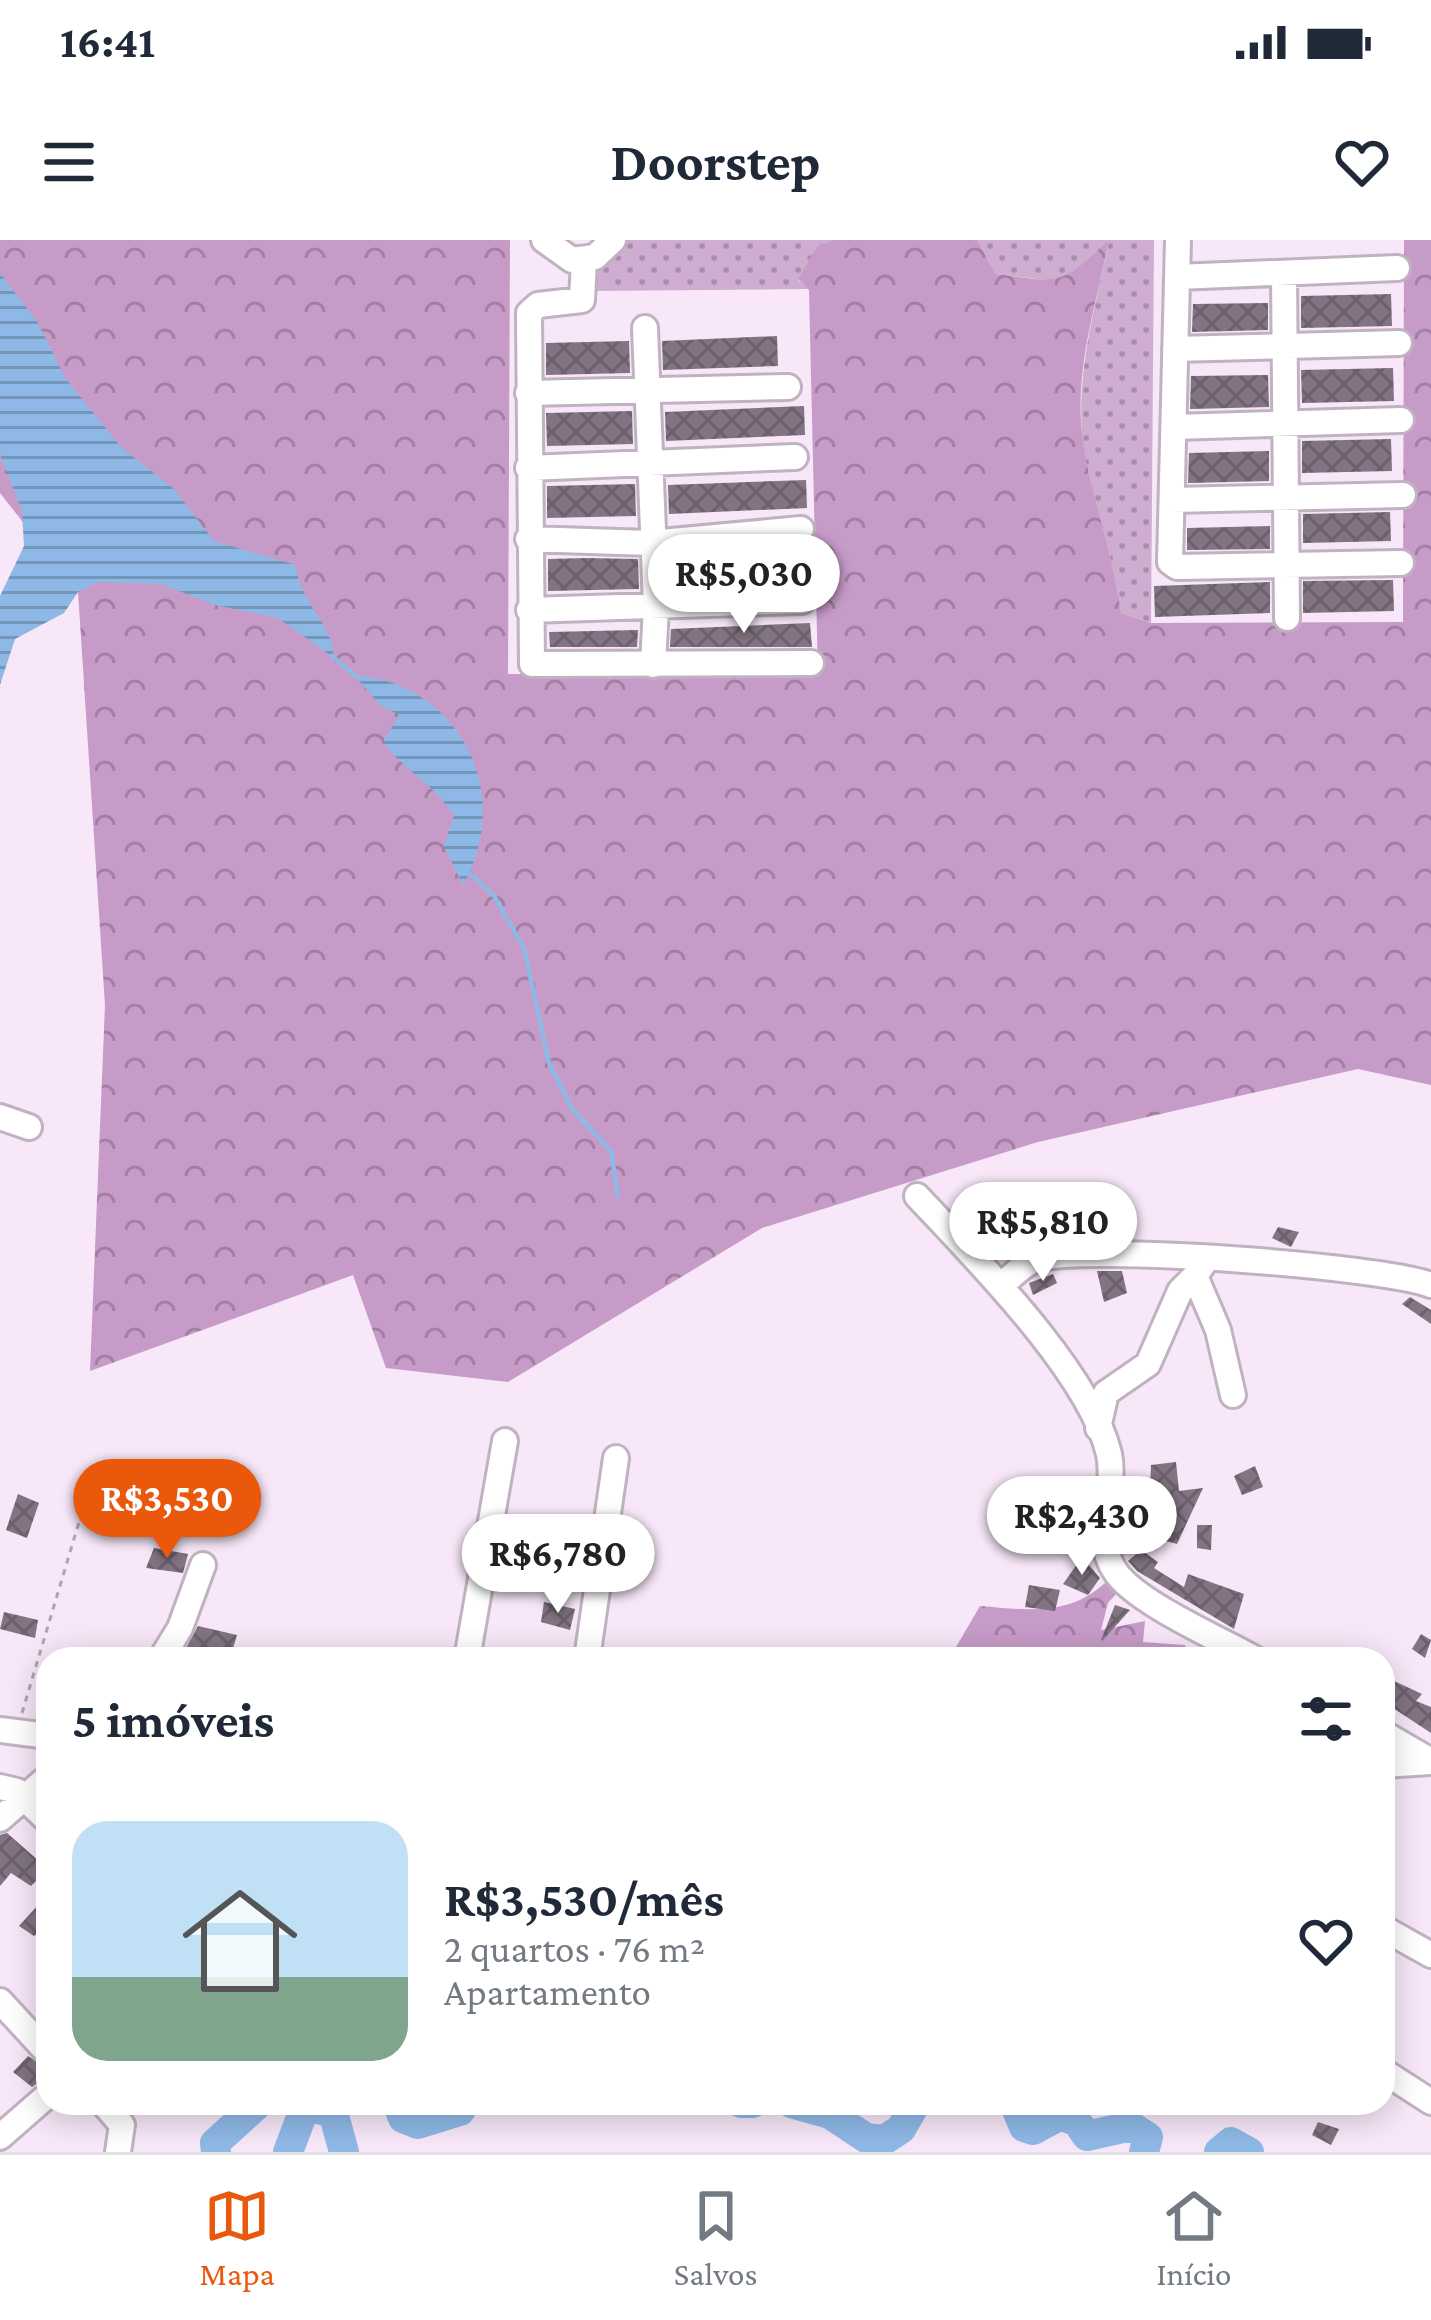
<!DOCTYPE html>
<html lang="pt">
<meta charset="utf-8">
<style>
:root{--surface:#fff;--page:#f2f2f3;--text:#1f2937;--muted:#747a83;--line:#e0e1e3;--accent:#ea580c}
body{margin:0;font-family:"Crimson Pro",serif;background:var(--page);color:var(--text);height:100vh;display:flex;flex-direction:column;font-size:45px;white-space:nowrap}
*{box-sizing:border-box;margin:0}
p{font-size:39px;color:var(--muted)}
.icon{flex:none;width:66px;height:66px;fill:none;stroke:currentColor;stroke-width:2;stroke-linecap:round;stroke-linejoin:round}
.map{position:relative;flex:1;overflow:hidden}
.sheet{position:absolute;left:36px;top:1407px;width:1359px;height:468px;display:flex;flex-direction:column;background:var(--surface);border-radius:36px;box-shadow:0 6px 30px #0003}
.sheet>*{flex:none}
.price{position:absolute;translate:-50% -102px;padding:0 27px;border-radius:42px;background:#fff;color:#222;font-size:39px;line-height:78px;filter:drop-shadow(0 3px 6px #0008)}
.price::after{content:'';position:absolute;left:50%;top:72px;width:36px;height:27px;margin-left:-18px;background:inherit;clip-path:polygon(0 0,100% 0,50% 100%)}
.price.selected{background:var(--accent);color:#fff}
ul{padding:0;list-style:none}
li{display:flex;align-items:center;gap:36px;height:300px;padding:0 36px}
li+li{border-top:3px solid var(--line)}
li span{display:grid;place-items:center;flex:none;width:336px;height:240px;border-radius:36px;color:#555}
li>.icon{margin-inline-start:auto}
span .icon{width:144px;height:144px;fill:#fffc;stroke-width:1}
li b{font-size:51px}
h2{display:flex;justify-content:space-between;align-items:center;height:144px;padding:0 36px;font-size:51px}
.status{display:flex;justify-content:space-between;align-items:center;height:84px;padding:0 60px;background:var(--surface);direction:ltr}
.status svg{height:33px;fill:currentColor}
header{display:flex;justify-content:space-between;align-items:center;height:156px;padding:0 36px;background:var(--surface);font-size:54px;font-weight:700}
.tab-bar{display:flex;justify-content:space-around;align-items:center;height:168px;border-top:3px solid var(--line);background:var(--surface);font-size:33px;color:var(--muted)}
.tab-bar a{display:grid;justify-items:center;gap:6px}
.tab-bar .selected{color:var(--accent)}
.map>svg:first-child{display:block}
</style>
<div class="status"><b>16:41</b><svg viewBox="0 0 49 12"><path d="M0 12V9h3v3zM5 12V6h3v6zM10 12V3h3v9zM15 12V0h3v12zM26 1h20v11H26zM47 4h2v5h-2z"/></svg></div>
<header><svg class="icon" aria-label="menu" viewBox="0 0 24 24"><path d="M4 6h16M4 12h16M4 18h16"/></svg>Doorstep<svg class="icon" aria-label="heart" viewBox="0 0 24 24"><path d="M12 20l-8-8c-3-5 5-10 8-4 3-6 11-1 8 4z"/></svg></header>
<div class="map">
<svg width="1431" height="1912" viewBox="0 0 1431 1912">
<defs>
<pattern id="grass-dots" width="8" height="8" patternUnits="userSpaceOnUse" patternTransform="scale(3)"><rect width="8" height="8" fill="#ceadd0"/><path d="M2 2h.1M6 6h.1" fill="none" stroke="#a88daa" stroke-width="1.8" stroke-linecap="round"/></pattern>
<pattern id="forest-crowns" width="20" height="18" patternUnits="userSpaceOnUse" patternTransform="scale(3)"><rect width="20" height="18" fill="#c69bc8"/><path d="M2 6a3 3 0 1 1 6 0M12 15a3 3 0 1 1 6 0" fill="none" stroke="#a27fa3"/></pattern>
<pattern id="water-rules" width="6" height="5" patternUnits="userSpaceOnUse" patternTransform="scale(3)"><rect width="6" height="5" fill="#8eb8e6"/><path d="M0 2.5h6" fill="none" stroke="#7596bb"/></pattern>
<pattern id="building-cross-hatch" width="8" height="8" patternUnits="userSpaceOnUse" patternTransform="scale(3)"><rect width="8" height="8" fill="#827482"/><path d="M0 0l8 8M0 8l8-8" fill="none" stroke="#6b606b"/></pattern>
</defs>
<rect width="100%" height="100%" fill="#f7e7f8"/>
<!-- grass -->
<path fill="url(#grass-dots)" d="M619,0H833L817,6L798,40L809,49L590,51L589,26Z
M977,0H1154L1151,383L1121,373C1114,311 1087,255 1082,193C1077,128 1096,64 1109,1L1081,31L1053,41L996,34Z"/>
<!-- forest -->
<path fill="url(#forest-crowns)" d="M0,0H510L508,434L818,436L809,50L798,39L817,6L833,0H977L996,34C1063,43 1060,46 1109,0C1096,66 1073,134 1083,201C1091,261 1114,313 1121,373L1151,383L1403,382L1404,0H1431V845L1358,829L1038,902L762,988L508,1142L386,1128L353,1035L90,1131L105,765L78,352L0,253Z
M1109,1339L1118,1352L1108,1363L1101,1390L1145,1381L1143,1402L1185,1405L1190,1419H949L980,1366C1029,1370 1072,1377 1109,1339Z"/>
<!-- water -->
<path fill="url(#water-rules)" d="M0,33L38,83L65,138L122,208L174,249L214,301L296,325C299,363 332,381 334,418L278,378L215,365L161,344L99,342L78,352L64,373L15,399L0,445V356L24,306L22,271L0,215Z
M354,435C460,443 515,554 463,645L444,606L454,575C431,541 406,533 383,502L399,475L380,465Z"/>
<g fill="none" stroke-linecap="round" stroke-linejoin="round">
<!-- stream -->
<path stroke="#8eb8e6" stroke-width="4.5" d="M332,416L355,436
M469,632L494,656L524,708L549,823L572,869L611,911L618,956"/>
<!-- river -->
<path stroke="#8eb8e6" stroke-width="30" d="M397,1863L403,1878L418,1884L460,1871L464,1863
M741,1863H753
M791,1863L830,1874L866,1898L884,1900L901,1889L916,1863
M1014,1863L1024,1887L1033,1890L1061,1875L1077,1882L1087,1896L1131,1886L1148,1897L1144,1912
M216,1912L215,1903L259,1863
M288,1912L305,1867L333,1872L344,1912
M1219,1912L1231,1902L1249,1912"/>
</g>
<!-- building -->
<path fill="url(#building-cross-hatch)" d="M1391,54L1392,86L1301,88V56Z
M1268,63V90L1192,92L1193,64Z
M777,96L778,126L663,130L662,101Z
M629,101L630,133L546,135V103Z
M1393,128L1394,161L1302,163L1301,130Z
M1268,135L1269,167L1190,169L1191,136Z
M804,166L805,195L666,201L665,172Z
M632,171L633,204L547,206L546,173Z
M1391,199L1392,231L1302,233V201Z
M1269,211V241L1188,243L1189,213Z
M806,240L807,268L669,274L668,245Z
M635,244L636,276L547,278V246Z
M1390,272L1391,301L1303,303V274Z
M1270,286V309L1187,310V288Z
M810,310L812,339L672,345L671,318Z
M587,318L638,319L639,349L548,351V319Z
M1393,340L1394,371L1303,373V341Z
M1270,342V373L1155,377L1154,346Z
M810,383L812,407H670L671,389Z
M638,390L637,407H550L549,392Z
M1095,970H1115V998H1093Z
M1278,987L1299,992L1291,1007L1272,998Z
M1097,1031H1122L1127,1053L1104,1062Z
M1053,1034L1057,1043L1033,1055L1029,1043Z
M1410,1057L1431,1070V1084L1402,1064Z
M1176,1222L1179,1251L1203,1248L1177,1304L1148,1296L1151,1225Z
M1255,1226L1263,1247L1242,1255L1234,1236Z
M18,1254L39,1263L27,1298L6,1290Z
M1197,1285H1212L1211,1310L1197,1308Z
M154,1308L188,1314L183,1333L146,1328Z
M1141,1310L1158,1322L1154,1328L1184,1347L1188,1334L1244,1354L1234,1389L1137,1331L1128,1321Z
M1082,1317L1100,1338L1088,1355L1063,1344Z
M1029,1345L1060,1350L1055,1371L1025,1367Z
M544,1362L575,1369L570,1390L541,1382Z
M1115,1365L1130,1370L1102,1401L1101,1400Z
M4,1372L38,1380L35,1398L0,1389Z
M198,1386L237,1395L230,1419H180Z
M1421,1394L1431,1400L1425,1418L1412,1409Z
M1392,1440L1422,1454L1416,1461L1431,1467V1493L1393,1468L1383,1477V1457Z
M7,1593L48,1629L31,1646L11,1633L0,1646V1595Z
M40,1663L48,1670V1684L34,1696L19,1686Z
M28,1816L48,1829V1836L32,1847L13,1832Z
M1318,1882L1339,1889L1331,1905L1312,1895Z"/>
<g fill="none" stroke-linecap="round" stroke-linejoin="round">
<defs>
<path id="minor" d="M544,0L572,20L595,17L613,0
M1178,0L1170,322L1177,327L1401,323
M584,20L582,60L538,65L529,73L532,424L811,423
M1284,33L1287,378
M1177,37L1397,28
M645,88L656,366L653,425
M1175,109L1399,103
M528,153L788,147
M1174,187L1401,180
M528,228L795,217
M1173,260L1403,255
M528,299L650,303L801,289
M529,370L802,361
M0,877L29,887
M917,956C974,1017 1090,1133 1109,1214C1117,1252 1091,1296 1115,1331C1136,1363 1220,1399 1255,1419
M1204,1023L1195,1036L1218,1090L1233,1155
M1001,1046C1012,1036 1024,1023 1038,1019C1085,1004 1383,1026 1431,1045
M1098,1188L1106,1153L1148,1124L1180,1051L1195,1036
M161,1419L180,1388L203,1325
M467,1419L505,1201
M587,1419L616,1218
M0,1490L48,1496
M1383,1493L1431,1521
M1383,1525L1431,1522
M0,1547L17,1551L48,1581
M0,1579L48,1537
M1383,1688L1431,1715
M0,1761L48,1813
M1383,1831L1431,1862
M103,1863L122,1885L118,1912
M0,1897L48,1855"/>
</defs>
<!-- minor casing -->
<use href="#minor" stroke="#c1b2c2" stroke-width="30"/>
<!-- path -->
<path stroke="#b1a4b1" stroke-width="3" stroke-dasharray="6 6" stroke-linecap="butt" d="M22,1473L85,1262"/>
<!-- minor -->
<use href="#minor" stroke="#fff" stroke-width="24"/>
</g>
</svg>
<b class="price" style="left:744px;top:396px">R$5,030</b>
<b class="price" style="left:1043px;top:1044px">R$5,810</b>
<b class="price selected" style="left:167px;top:1321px">R$3,530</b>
<b class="price" style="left:1082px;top:1338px">R$2,430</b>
<b class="price" style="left:558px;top:1376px">R$6,780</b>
<section class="sheet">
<h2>5 imóveis<svg class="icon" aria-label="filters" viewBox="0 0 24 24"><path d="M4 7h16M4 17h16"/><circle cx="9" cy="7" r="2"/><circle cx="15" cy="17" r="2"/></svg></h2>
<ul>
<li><span style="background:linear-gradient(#bfe0f5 65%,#7fa58c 0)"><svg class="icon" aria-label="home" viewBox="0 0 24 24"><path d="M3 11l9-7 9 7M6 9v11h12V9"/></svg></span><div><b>R$3,530/mês</b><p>2 quartos · 76 m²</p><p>Apartamento</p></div><svg class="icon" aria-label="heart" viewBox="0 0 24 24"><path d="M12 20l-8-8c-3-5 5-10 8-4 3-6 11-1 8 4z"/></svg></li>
</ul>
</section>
</div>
<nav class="tab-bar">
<a class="selected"><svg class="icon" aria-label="map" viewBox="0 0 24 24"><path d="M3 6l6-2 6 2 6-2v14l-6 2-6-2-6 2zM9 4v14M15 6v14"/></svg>Mapa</a>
<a><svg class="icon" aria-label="saved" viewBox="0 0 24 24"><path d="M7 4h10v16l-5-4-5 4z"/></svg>Salvos</a>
<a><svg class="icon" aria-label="home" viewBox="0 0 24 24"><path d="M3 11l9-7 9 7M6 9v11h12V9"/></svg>Início</a>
</nav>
